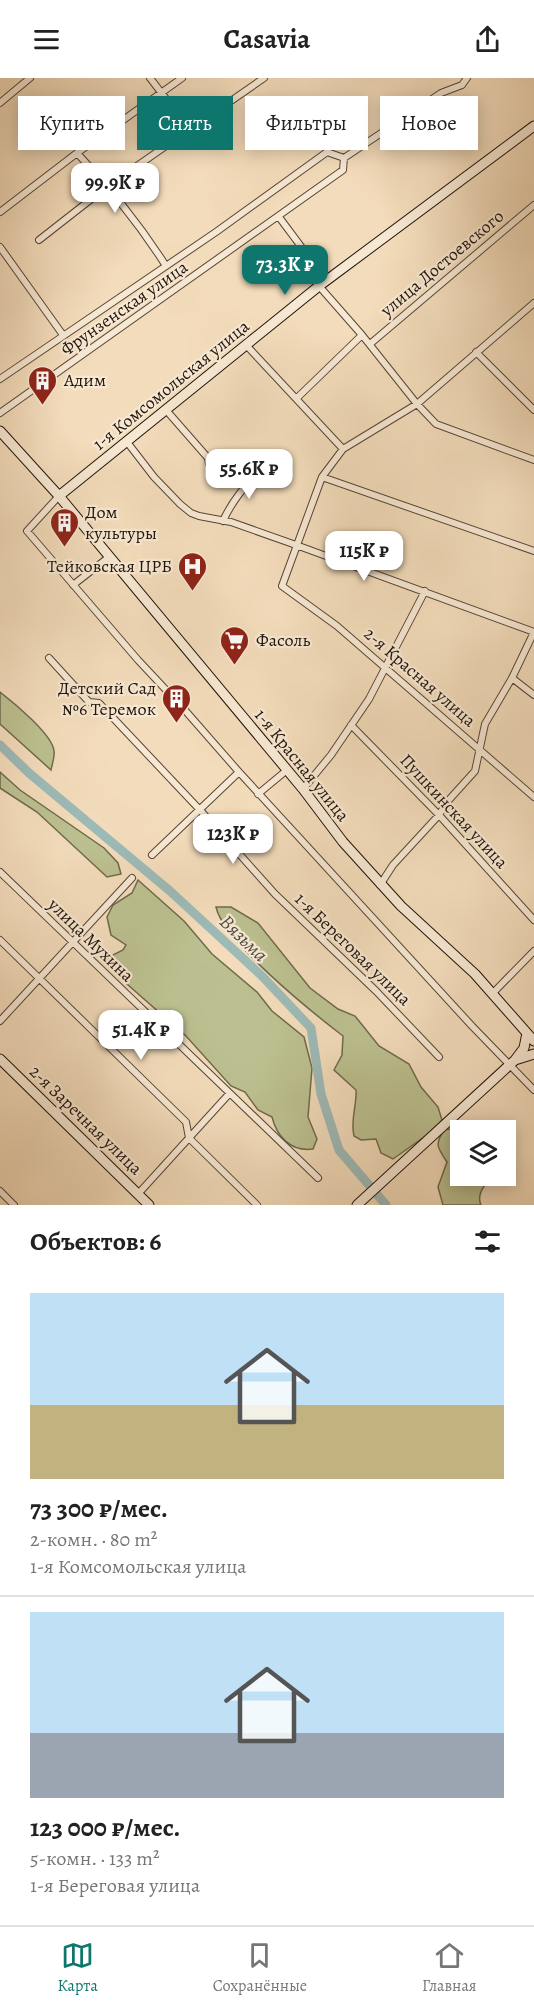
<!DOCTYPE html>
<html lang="ru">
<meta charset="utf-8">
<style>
:root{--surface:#fff;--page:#f6f6f6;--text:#222;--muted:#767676;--line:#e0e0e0;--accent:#0f766e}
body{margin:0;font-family:Alegreya,serif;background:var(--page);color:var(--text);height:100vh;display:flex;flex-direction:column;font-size:22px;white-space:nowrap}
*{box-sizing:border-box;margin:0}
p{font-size:20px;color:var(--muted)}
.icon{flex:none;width:33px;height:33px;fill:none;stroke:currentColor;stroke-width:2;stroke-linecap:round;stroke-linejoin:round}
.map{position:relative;height:1127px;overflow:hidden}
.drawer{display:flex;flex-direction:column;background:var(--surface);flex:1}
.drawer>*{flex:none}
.guide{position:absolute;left:18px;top:18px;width:498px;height:54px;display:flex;gap:12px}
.fabs{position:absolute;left:450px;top:1042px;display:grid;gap:12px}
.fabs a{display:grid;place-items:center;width:66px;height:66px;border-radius:0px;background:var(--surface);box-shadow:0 3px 15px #0003;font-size:30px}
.price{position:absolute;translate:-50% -51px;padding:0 14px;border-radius:12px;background:#fff;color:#222;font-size:20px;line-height:39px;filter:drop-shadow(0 2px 3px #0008)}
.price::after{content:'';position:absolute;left:50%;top:36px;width:18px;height:14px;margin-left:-9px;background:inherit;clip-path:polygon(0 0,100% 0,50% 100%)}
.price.on{background:var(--accent);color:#fff}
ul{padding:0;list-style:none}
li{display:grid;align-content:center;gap:12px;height:318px;padding:0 30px}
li+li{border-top:2px solid var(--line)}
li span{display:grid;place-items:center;height:186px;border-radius:0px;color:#555}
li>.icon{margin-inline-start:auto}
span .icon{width:108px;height:108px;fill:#fffc;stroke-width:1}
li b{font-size:26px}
h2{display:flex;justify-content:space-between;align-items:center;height:72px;padding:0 30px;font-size:26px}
.chip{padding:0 21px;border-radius:0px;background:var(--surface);box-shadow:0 3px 15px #0003;font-size:21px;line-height:54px}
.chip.on{background:var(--accent);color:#fff}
header{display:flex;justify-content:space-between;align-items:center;height:78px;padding:0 30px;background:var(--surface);font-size:27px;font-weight:700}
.menu{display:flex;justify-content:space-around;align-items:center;height:84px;border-top:2px solid var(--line);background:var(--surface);font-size:16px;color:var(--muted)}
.menu a{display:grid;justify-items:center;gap:3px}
.menu .on{color:var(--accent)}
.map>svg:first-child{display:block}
</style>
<header><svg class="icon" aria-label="menu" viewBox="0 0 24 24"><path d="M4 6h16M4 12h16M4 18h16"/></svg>Casavia<svg class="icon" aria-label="share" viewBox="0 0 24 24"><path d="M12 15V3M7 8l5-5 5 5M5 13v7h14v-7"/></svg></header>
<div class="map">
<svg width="534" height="1127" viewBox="0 0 534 1127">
<rect width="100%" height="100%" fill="#f3dcbb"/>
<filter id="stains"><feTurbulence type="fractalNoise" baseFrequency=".00333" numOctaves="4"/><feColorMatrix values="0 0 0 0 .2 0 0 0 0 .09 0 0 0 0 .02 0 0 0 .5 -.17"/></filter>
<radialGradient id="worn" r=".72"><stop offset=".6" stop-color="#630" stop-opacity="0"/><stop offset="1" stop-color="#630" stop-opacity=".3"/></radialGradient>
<!-- green -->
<path fill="#bcc090" stroke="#6e6a4c" stroke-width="1.5" d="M0,614C13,624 53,657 54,673C55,679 52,686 51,692L0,646Z
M0,694L20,712L104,770L118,785L121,796L107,799L37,734L0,710Z
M138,802L184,843L212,876L257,914L272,933L304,959L312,990L308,1039L317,1061L313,1071C291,1074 277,1059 272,1039L258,1032L245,1014L231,1008L186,958L119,899L107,880L123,872L126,867L111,857L107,839L113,827L132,815Z
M216,829H231L258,845L310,910L338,931L355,938L379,968L409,986L421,1009L438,1029L442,1042L434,1052L393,1081L381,1075L376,1061L361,1062L354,1058C350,1042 357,1028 356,1012L334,992L342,977L343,958C313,935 223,863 216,829Z
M445,1050L455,1053L460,1060V1098L491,1099C485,1107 476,1116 481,1127H443L438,1109L447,1084C436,1068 435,1066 445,1050Z"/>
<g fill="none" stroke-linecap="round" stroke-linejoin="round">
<!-- river -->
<path stroke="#9dbab7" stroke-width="9" d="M0,667L29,695L170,813L262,898L311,950L321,1016L339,1072L386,1127"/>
<defs>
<path id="street" d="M150,0L190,52
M0,25L30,0
M77,75C110,110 140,147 166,188
M0,134L77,75L182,0
M279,139L326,202
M39,162L108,108L264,0
M0,169L63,257
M319,208L362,257L417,326L436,346L534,382
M534,225L417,326L343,371L322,399L282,508L337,548L534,719
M370,266L534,127
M246,267L343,371
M476,274L534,332
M0,301L216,154L327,74L344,80L441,15L462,7L467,0
M297,320L362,257
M166,332L208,380L209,386
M0,335L343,92L344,80
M127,364L154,399L180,426L191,435L199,438L231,444L296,467L534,554
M322,399L534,473
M59,418L27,453L138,582L183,630L239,694L472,948L534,1012
M223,443C232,423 245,408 260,392
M73,507L109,479
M49,580L89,624L99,625L200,732L275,816L376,913L439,979
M512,600L534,617
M351,647L439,737L534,842
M303,711L331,677L369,621L425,513
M258,716L287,692
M152,777L239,694
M0,794L318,1100
M380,807L393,787L439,737L447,724L475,693L485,646L512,600L534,554
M0,862L186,1044L189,1060L257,1127
M492,916L534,873
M0,943L132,800
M0,1113L14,1127
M138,1116L229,1016"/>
<path id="secondary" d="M0,353L59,418L303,711L343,764L401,828L475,896L534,963
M59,418L319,208L534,48
M0,981L149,1127
M515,982L524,970L527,955
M357,1127L515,982L534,976"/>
</defs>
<!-- street casing -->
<use href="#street" stroke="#564536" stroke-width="8"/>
<!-- secondary casing -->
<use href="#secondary" stroke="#211309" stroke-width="11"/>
<!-- street -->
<use href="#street" stroke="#f7e8d3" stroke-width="6"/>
<!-- secondary -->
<use href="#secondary" stroke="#f7e8d3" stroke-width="9"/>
</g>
<!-- icons -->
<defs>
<symbol id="building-pin" viewBox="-11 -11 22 30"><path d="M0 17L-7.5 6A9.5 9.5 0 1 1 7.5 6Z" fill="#8f2418" stroke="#f7e8d3"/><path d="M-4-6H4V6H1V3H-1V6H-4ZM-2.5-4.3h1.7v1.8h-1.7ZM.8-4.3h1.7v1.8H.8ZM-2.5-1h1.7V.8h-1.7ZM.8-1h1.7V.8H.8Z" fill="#fff"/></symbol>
<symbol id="hospital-pin" viewBox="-11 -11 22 30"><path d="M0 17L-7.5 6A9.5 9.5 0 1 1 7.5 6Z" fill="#8f2418" stroke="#f7e8d3"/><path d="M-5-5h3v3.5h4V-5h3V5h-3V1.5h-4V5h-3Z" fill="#fff"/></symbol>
<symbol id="supermarket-pin" viewBox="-11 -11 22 30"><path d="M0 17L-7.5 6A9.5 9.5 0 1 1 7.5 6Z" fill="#8f2418" stroke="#f7e8d3"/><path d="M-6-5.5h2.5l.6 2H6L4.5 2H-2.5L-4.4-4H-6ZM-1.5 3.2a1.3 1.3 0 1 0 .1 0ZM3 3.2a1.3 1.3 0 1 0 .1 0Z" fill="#fff"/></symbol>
</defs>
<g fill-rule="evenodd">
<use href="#building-pin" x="26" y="286" width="33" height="45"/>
<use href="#building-pin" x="48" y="428" width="33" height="45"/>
<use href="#hospital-pin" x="176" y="472" width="33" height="45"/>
<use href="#supermarket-pin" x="218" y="546" width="33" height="45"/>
<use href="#building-pin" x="160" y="604" width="33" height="45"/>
</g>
<g text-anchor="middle" stroke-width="4.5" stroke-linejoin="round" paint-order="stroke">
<!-- street labels -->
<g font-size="18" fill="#211309" stroke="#f7e8d3">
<text transform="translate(442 185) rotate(-40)" y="6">улица Достоевского</text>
<text transform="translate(124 230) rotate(-35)" y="6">Фрунзенская улица</text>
<text transform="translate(171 307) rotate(-39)" y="6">1-я Комсомольская улица</text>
<text transform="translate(420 599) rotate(41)" y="6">2-я Красная улица</text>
<text transform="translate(302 687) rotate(51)" y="6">1-я Красная улица</text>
<text transform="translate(454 733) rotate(47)" y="6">Пушкинская улица</text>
<text transform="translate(91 862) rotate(44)" y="6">улица Мухина</text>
<text transform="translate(353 871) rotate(44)" y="6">1-я Береговая улица</text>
<text transform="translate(86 1042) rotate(44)" y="6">2-я Заречная улица</text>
</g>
<!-- poi labels -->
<g font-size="18" fill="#211309" stroke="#f7e8d3" text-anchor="start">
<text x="64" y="308">Адим</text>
<text x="85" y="440">Дом<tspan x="85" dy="21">культуры</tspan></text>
<text x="172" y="494" text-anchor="end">Тейковская ЦРБ</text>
<text x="256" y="568">Фасоль</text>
<text x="156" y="616" text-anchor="end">Детский Сад<tspan x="156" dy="21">№6 Теремок</tspan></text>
</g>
<!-- water labels -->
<g font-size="20" font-style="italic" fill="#4c4d46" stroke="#f7e8d3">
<text transform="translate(244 860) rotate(44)" y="7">Вязьма</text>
</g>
</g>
<rect width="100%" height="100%" filter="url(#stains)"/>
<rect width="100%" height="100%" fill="url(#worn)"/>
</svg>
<div class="fabs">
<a><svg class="icon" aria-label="layers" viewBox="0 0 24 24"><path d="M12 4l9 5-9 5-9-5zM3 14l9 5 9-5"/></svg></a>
</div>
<b class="price" style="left:115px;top:136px">99.9K ₽</b>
<b class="price on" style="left:285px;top:218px">73.3K ₽</b>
<b class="price" style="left:249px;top:422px">55.6K ₽</b>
<b class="price" style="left:364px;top:504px">115K ₽</b>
<b class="price" style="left:233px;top:787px">123K ₽</b>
<b class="price" style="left:141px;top:983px">51.4K ₽</b>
<div class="guide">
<a class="chip">Купить</a>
<a class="chip on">Снять</a>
<a class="chip">Фильтры</a>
<a class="chip">Новое</a>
</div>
</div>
<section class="drawer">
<h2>Объектов: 6<svg class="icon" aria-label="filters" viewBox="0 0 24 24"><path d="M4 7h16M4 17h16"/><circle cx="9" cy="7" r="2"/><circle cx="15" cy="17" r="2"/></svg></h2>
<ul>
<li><span style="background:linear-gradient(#bfe0f5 60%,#c2b280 0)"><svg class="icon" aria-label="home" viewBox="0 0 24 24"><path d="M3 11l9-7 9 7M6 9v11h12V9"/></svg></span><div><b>73 300 ₽/мес.</b><p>2-комн. · 80 m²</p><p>1-я Комсомольская улица</p></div></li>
<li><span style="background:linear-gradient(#bfe0f5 65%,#9aa5b1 0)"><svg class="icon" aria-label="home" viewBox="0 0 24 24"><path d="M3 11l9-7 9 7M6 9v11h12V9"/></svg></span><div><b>123 000 ₽/мес.</b><p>5-комн. · 133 m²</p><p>1-я Береговая улица</p></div></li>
</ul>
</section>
<nav class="menu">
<a class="on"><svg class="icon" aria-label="map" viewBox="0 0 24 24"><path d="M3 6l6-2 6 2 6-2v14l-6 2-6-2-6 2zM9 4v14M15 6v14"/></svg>Карта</a>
<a><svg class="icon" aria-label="saved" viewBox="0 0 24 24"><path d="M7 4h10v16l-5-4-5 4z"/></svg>Сохранённые</a>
<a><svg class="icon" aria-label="home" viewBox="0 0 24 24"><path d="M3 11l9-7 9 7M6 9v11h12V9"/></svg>Главная</a>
</nav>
